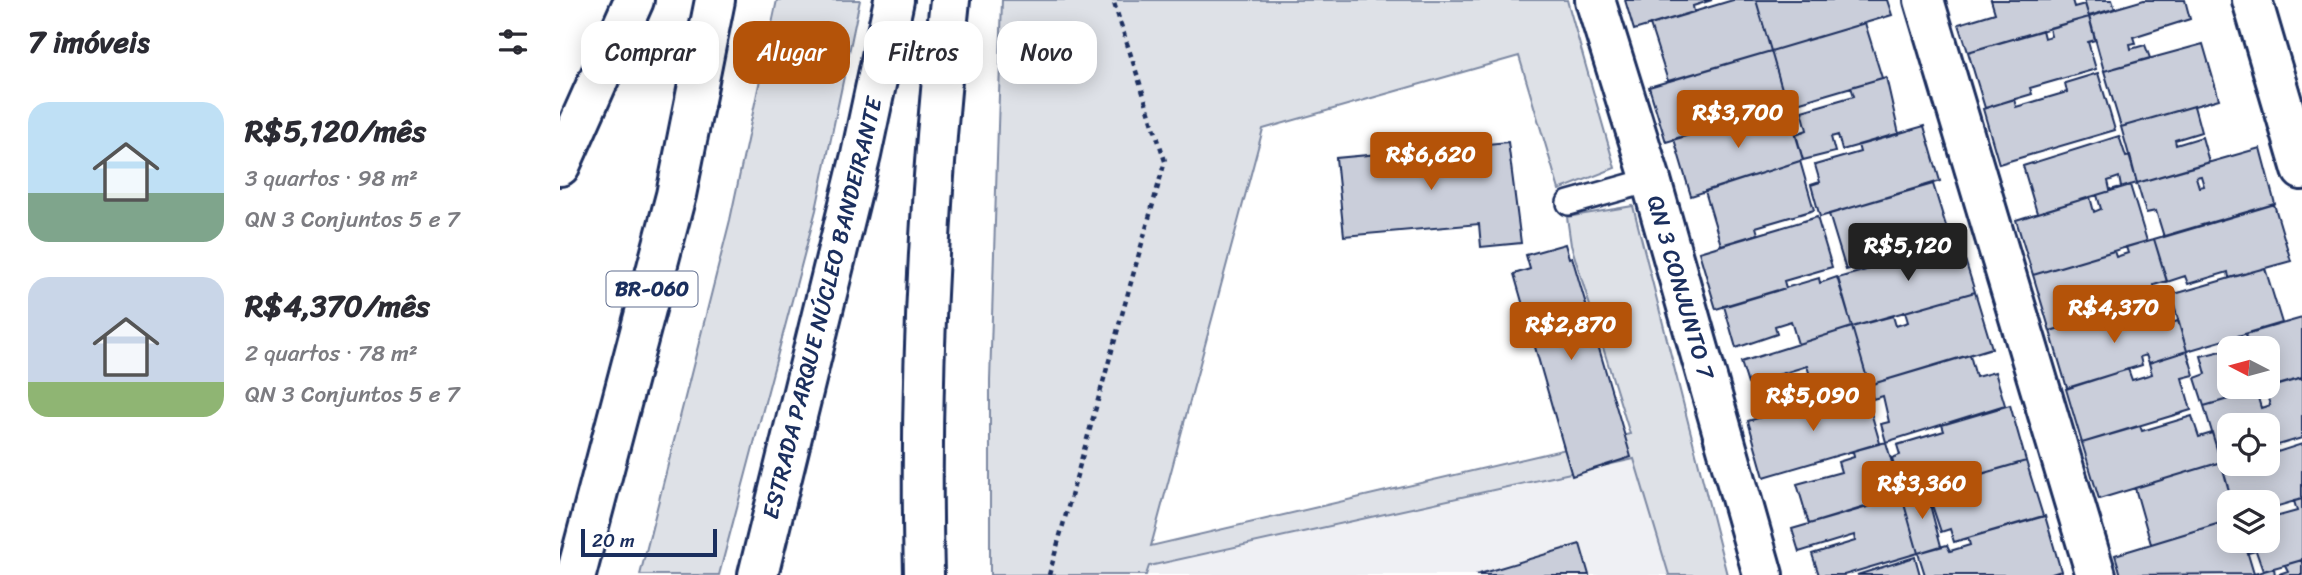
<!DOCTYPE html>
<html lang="pt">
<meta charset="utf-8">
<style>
:root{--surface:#fff;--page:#f7f7f7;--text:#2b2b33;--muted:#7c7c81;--accent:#b45309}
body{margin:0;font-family:Sriracha,sans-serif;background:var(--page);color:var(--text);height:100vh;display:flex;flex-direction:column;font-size:26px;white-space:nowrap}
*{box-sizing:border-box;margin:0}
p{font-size:23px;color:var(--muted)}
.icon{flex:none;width:38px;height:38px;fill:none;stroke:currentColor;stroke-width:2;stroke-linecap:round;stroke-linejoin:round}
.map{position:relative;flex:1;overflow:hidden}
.side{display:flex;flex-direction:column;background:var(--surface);width:560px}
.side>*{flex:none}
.hud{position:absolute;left:21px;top:21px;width:665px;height:63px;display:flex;gap:14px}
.needle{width:46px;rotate:276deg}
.tools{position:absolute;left:1657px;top:336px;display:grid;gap:14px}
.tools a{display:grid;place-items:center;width:63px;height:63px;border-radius:14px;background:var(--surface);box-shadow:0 4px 18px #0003;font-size:35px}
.scale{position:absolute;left:21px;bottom:18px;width:136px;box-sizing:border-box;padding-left:7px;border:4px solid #1b2f5e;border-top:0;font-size:19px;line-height:24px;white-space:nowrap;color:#1b2f5e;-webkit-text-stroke:5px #fff;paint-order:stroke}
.price{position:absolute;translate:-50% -60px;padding:0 16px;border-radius:7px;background:var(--accent);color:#fff;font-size:23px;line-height:46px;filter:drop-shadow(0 2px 4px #0008)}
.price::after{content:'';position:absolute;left:50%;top:42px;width:21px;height:16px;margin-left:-10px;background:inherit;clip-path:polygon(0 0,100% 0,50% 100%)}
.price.active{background:#222;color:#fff}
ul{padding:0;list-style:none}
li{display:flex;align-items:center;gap:21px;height:175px;padding:0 28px}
li span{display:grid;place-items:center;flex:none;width:196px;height:140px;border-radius:21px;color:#555}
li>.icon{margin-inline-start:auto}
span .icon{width:84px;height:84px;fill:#fffc;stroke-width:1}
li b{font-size:30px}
h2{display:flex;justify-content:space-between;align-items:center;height:84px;padding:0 28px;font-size:30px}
.pill{padding:0 24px;border-radius:21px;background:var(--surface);box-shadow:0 4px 18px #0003;font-size:24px;line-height:63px}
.pill.active{background:var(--accent);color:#fff}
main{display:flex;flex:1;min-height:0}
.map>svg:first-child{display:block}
</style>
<main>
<section class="side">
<h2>7 imóveis<svg class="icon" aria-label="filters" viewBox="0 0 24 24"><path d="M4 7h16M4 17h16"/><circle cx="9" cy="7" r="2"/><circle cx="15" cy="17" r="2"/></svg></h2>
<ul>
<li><span style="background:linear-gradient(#bfe0f5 65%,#7fa58c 0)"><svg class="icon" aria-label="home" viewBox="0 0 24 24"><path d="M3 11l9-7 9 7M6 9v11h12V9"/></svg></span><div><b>R$5,120/mês</b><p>3 quartos · 98 m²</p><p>QN 3 Conjuntos 5 e 7</p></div></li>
<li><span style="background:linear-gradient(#c9d6e8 75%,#8fb573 0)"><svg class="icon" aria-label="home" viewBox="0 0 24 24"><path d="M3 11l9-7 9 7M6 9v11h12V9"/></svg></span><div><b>R$4,370/mês</b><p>2 quartos · 78 m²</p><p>QN 3 Conjuntos 5 e 7</p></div></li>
</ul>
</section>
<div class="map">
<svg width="1742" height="575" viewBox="0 0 1742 575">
<rect width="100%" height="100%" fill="#fff"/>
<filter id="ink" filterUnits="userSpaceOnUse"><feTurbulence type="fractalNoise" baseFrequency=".0143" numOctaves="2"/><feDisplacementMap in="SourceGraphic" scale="14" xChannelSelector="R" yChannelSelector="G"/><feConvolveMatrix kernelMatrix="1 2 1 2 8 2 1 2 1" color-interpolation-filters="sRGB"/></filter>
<g filter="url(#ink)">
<!-- built -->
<path fill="#eff0f4" d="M1074,459L1109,575H586L589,566Z"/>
<!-- green -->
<path fill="#dee1e7" stroke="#7c88a2" stroke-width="2" d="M217,0H300L256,210L159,575H80L170,220Z
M442,0H1007L1055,168L999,190L959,56L703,129L591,546L1070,434L1011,245L1007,217L1073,206L1167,575H1109L1074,459L589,566L586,575H430V380Z"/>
<!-- building -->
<path fill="#caceda" stroke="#1b2f5e" stroke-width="2" fill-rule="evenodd" d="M1065,0H1152L1133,6L1134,12L1074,30Z
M1173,0H1196L1211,51L1108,81L1090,25Z
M1196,0H1327L1332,15L1211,51Z
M1431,0H1512L1514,7L1525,4L1529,17L1408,52L1399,24L1435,13Z
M1524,0H1552L1555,9L1529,17Z
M1584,0H1625L1630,19L1573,37L1575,43L1570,44L1571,49L1585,45L1590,58L1544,71L1529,16Z
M1529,17L1535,40L1528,42L1536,69L1470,88L1472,94L1425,108L1408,52L1482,30L1484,38L1491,36L1489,28Z
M1305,23L1322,78L1227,106L1211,51Z
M1643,44L1659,99L1561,127L1544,71Z
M1211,51L1227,106L1106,142L1089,87Z
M1538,73L1555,130L1439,164L1423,109L1454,99L1456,107L1507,92L1505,83Z
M1326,77L1339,134L1282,150L1278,135L1271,137L1275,152L1243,160L1236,134L1247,130L1242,111L1294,96L1291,87Z
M1227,106L1243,160L1131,196L1114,139Z
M1634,106L1641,132L1615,140L1616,145L1642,137L1649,162L1577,183L1561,127Z
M1364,126L1380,181L1260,217L1251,185L1260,182L1255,165L1300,152L1298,145Z
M1559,136L1566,157L1570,156L1577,183L1477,213L1463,166ZM1559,177L1561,187L1550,190L1548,181Z
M948,142L961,243L921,247L919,224L784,236L776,158Z
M1700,148L1715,204L1604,237L1596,211L1586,213L1577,183ZM1641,176L1644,186L1639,187L1636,177Z
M1240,161L1254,210L1196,227L1198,234L1161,245L1145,191Z
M1373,184L1390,239L1286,270L1269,214Z
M1570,185L1587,241L1473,275L1456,220L1530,197L1534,212L1541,209L1537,195Z
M1714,204L1731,261L1669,278L1668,272L1628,284L1625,276L1607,282L1594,239Z
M1257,217L1272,267L1224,281L1226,288L1156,309L1139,252Z
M1398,237L1415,292L1292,327L1278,278L1352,257L1350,250Z
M1594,239L1607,281L1594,285L1596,292L1555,304L1558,311L1490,331L1473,275L1554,251L1556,257L1568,253L1566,247Z
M1005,244L1009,258L1012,257L1071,457L1012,476L954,274L970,269L966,255Z
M1705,268L1722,323L1627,351L1611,295Z
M1277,277L1292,327L1238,344L1231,321L1215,326L1217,334L1176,348L1164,306L1259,278L1260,283Z
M1415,292L1432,348L1309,385L1292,327L1333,316L1336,326L1348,322L1345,312Z
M1594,306L1600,326L1618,321L1627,351L1589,363L1586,355L1580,357L1582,365L1507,388L1490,331L1541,316L1542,320Z
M1742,318V378L1644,406L1635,378L1646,374L1641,356L1670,349V387H1708V348H1672L1688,343L1686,334Z
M1292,327L1309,385L1210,415L1203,393L1251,379L1247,366L1188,384L1181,362Z
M1627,351L1634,375L1622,378L1631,410L1522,443L1506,389L1568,369L1572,380L1592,374L1589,363Z
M1410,355L1416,377L1435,372L1445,405L1326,442L1321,424L1329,422L1323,396L1313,399L1309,385Z
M1742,378V438L1708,448V425H1670V459L1661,462L1644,406L1696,391L1701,408L1710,405L1705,389Z
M1305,392L1320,443L1204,477L1188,421L1266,398L1268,404Z
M1450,405L1466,461L1351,494L1348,481L1340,484L1332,458L1340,455L1337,445L1384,431L1382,425Z
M1632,416L1639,437L1652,433L1661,462L1539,499L1522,443L1580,426L1582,431Z
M1326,442L1342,497L1322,503L1316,483L1313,484L1318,503L1249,524L1237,484L1281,472L1278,462L1294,457L1293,451Z
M1742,444V499L1708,509V502H1672L1661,462L1670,459V464H1708V455Z
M1466,461L1483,516L1394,542L1390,529L1381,532L1371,502L1380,500L1377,487Z
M1661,462L1672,502H1670V520L1591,544L1575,488Z
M1366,490L1381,546L1358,553L1342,497Z
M1342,497L1358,553L1284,575H1259L1252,554L1295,541L1294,535L1239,552L1232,529Z
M1742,499V560L1703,571L1696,551L1688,553L1684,541H1708V519L1737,511L1734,501Z
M1485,516L1501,571L1489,575H1365L1358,553L1387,545L1390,551L1410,545L1408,538Z
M1670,520V541H1684L1694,574L1561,575L1555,555Z
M1020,544L1029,575H916Z
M1355,557L1360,575H1297Z
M1742,560V575H1716L1728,571L1725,565Z
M1714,568L1715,575H1694V574Z"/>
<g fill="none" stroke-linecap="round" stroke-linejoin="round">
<defs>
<path id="service" d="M1009,203L1091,180"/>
<path id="minor" d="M1035,0L1091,180L1203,575
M1364,0L1536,575
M1692,0L1742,170"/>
<path id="trunk" d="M0,166L74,0
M16,575L116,195L155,0
M198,575L301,155L334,0
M364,575C359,382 369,191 390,0"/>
</defs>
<!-- service casing -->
<use href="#service" stroke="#1b2f5e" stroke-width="28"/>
<!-- minor casing -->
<use href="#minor" stroke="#1b2f5e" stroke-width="44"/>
<!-- trunk casing -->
<use href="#trunk" stroke="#1b2f5e" stroke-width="44"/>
<!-- path -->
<path stroke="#1b2f5e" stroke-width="4.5" stroke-dasharray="5 5" stroke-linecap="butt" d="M489,575L605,161L553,0"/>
<!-- service -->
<use href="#service" stroke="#fff" stroke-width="23"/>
<!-- minor -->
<use href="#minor" stroke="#fff" stroke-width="38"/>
<!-- trunk -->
<use href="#trunk" stroke="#fff" stroke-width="38"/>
</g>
</g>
<g text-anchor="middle" stroke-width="6" stroke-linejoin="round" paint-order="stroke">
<!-- shield labels -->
<rect fill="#fff" stroke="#5f6d8e" stroke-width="2" x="46.5" y="271.5" width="91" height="35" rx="5"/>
<g font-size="21" font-weight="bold" fill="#1b2f5e">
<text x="92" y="296">BR-060</text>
</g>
<!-- street labels -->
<g font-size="23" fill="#1b2f5e" stroke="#fff">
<text transform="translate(1121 287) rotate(74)" y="8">QN 3 CONJUNTO 7</text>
<text transform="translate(262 308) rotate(-76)" y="8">ESTRADA PARQUE NÚCLEO BANDEIRANTE</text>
</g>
</g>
</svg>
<div class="tools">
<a><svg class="needle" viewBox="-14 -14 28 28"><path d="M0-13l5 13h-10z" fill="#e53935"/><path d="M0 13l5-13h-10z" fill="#7c7c81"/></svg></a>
<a><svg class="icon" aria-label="locate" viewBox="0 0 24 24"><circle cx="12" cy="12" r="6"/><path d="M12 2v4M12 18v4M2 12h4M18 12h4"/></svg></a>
<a><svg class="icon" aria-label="layers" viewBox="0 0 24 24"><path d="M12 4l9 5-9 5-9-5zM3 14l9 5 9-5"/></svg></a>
</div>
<div class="scale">20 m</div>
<b class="price" style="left:1178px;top:150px">R$3,700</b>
<b class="price" style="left:871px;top:192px">R$6,620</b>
<b class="price active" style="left:1348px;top:283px">R$5,120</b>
<b class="price" style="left:1554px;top:345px">R$4,370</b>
<b class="price" style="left:1011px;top:362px">R$2,870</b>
<b class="price" style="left:1253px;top:433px">R$5,090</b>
<b class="price" style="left:1362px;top:521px">R$3,360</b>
<div class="hud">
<a class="pill">Comprar</a>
<a class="pill active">Alugar</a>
<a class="pill">Filtros</a>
<a class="pill">Novo</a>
</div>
</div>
</main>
